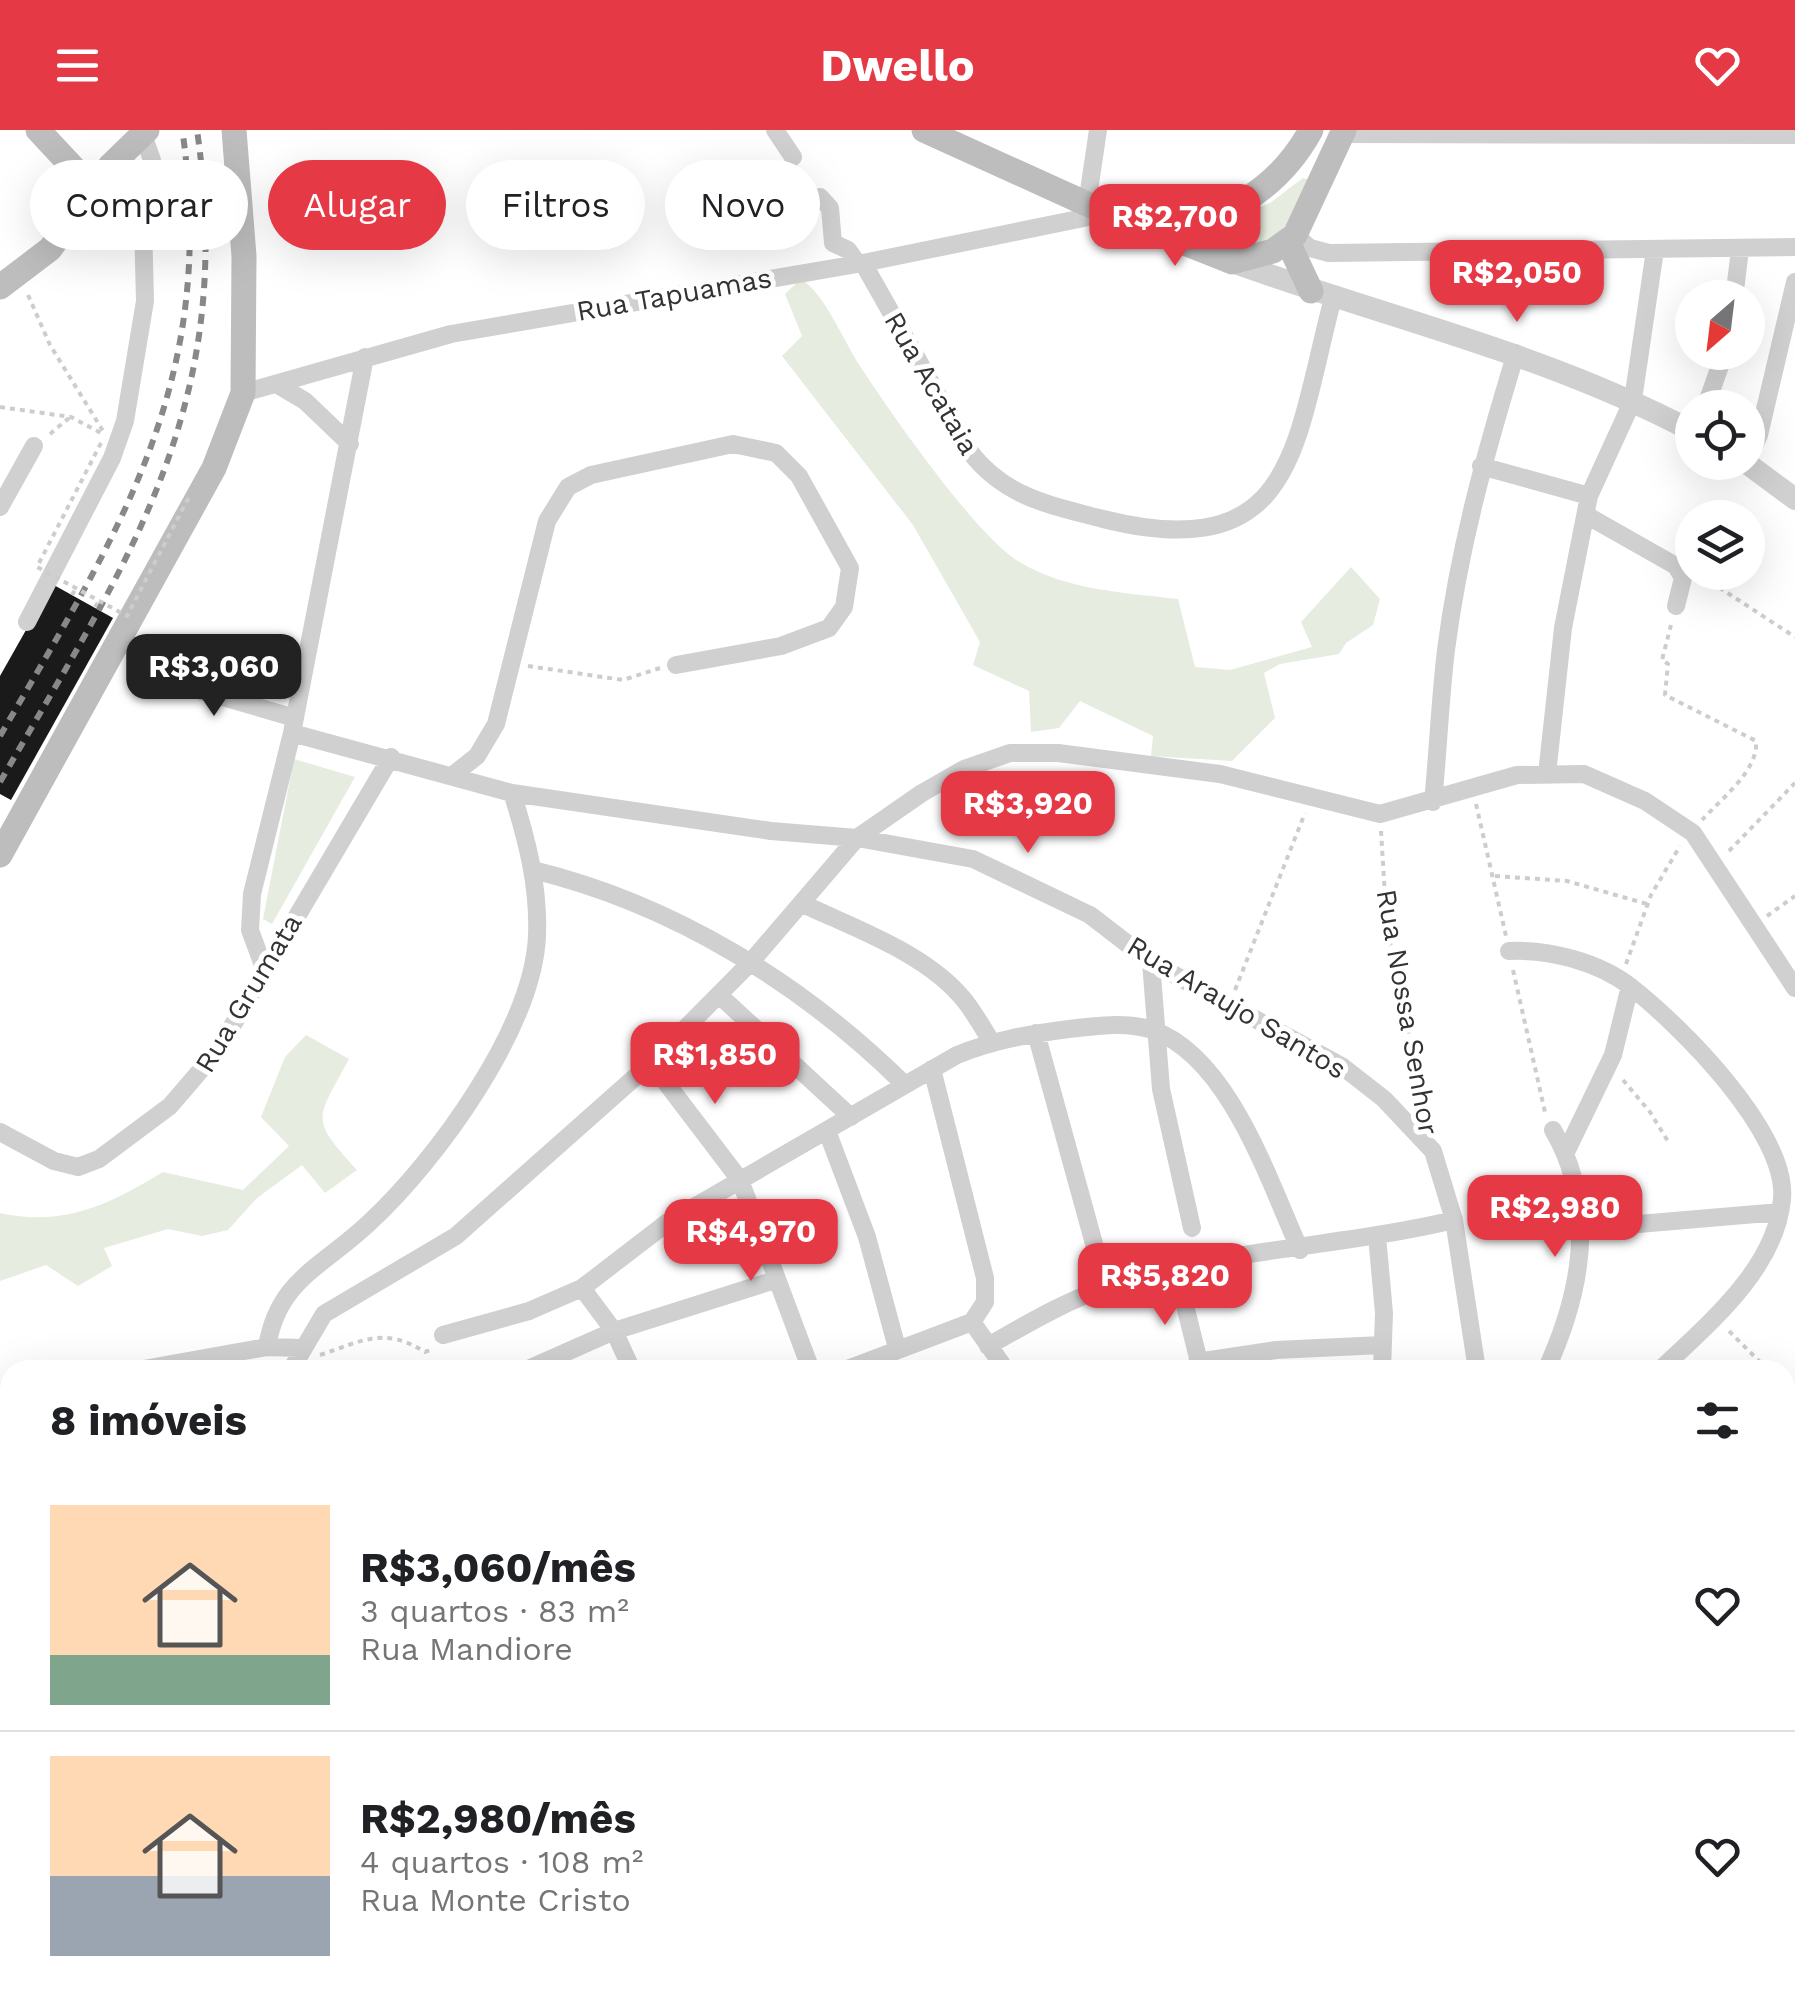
<!DOCTYPE html>
<html lang="pt">
<meta charset="utf-8">
<style>
:root{--surface:#fff;--page:#f6f6f6;--text:#202124;--muted:#757577;--line:#e0e0e0;--accent:#e63946}
body{margin:0;font-family:"Work Sans",sans-serif;background:var(--page);color:var(--text);height:100vh;display:flex;flex-direction:column;font-size:38px;white-space:nowrap}
*{box-sizing:border-box;margin:0}
p{font-size:32px;color:var(--muted)}
.icon{flex:none;width:55px;height:55px;fill:none;stroke:currentColor;stroke-width:2;stroke-linecap:round;stroke-linejoin:round}
.map{position:relative;flex:1;overflow:hidden}
.details{position:absolute;left:0px;top:1230px;width:1795px;height:642px;display:flex;flex-direction:column;background:var(--surface);border-radius:30px 30px 0 0;box-shadow:0 10px 40px #0002}
.details>*{flex:none}
.banner{position:absolute;left:30px;top:30px;width:1000px;height:90px;display:flex;gap:20px}
.needle{width:65px;rotate:208deg}
.tools{position:absolute;left:1675px;top:150px;display:grid;gap:20px}
.tools a{display:grid;place-items:center;width:90px;height:90px;border-radius:50%;background:var(--surface);box-shadow:0 10px 40px #0002;font-size:50px}
.price{position:absolute;translate:-50% -85px;padding:0 22px;border-radius:20px;background:var(--accent);color:#fff;font-size:32px;line-height:65px;filter:drop-shadow(0 2px 5px #0008)}
.price::after{content:'';position:absolute;left:50%;top:60px;width:30px;height:22px;margin-left:-15px;background:inherit;clip-path:polygon(0 0,100% 0,50% 100%)}
.price.on{background:#222;color:#fff}
ul{padding:0;list-style:none}
li{display:flex;align-items:center;gap:30px;height:250px;padding:0 50px}
li+li{border-top:2px solid var(--line)}
li span{display:grid;place-items:center;flex:none;width:280px;height:200px;border-radius:0px;color:#555}
li>.icon{margin-inline-start:auto}
span .icon{width:120px;height:120px;fill:#fffc;stroke-width:1}
li b{font-size:42px}
h2{display:flex;justify-content:space-between;align-items:center;height:120px;padding:0 50px;font-size:42px}
.tag{padding:0 35px;border-radius:45px;background:var(--surface);box-shadow:0 10px 40px #0002;font-size:35px;line-height:90px}
.tag.on{background:var(--accent);color:#fff}
header{display:flex;justify-content:space-between;align-items:center;height:130px;padding:0 50px;background:var(--accent);color:#fff;font-size:45px;font-weight:700}
.map>svg:first-child{display:block}
</style>
<header><svg class="icon" aria-label="menu" viewBox="0 0 24 24"><path d="M4 6h16M4 12h16M4 18h16"/></svg>Dwello<svg class="icon" aria-label="heart" viewBox="0 0 24 24"><path d="M12 20l-8-8c-3-5 5-10 8-4 3-6 11-1 8 4z"/></svg></header>
<div class="map">
<svg width="1795" height="1872" viewBox="0 0 1795 1872">
<rect width="100%" height="100%" fill="#fff"/>
<!-- green -->
<path fill="#e6ecdf" d="M1303,48L1316,52C1298,82 1273,126 1232,112L1227,90L1270,73Z
M801,149C825,164 843,210 860,236C890,282 977,408 1021,433C1067,460 1126,463 1178,469L1195,537L1230,540L1312,517L1301,492L1351,437L1380,469L1373,495L1346,513L1339,524L1280,534L1264,543L1275,588L1232,631L1151,626L1153,606L1080,571L1059,598L1031,602L1029,561L973,535L980,512L913,395L782,226L802,206L785,164Z
M294,629L355,647L272,794L263,789Z
M306,905L349,929C316,991 309,987 357,1040L325,1063L302,1035L257,1068L228,1100L202,1106L168,1099L104,1118L112,1136L78,1156L46,1135L0,1151V1083C63,1097 109,1075 163,1042L243,1060L289,1016L261,987L285,927Z"/>
<!-- building -->
<path fill="#1a1a1a" d="M52,454L113,488L11,670L0,664V546Z"/>
<g fill="none" stroke-linecap="round" stroke-linejoin="round">
<!-- path -->
<path stroke="#cdcdcd" stroke-width="4" stroke-dasharray="5 5" stroke-linecap="butt" d="M28,165L50,215L103,301
M0,277L71,287L101,303
M50,304L69,288
M1700,452L1720,458L1795,507
M72,465L76,458
M95,477L99,471
M1671,495L1662,530L1668,534L1665,565L1756,611C1759,640 1721,669 1702,690
M528,536L623,550L660,538
M1476,674L1506,806
M1381,701L1387,798L1426,987
M1729,721L1795,653
M1495,746L1567,751L1647,774
M1767,786L1795,766
M1626,834L1651,765L1680,716
M1513,840L1545,982
M1235,860L1305,683
M1623,950L1650,982L1669,1013
M1729,1201L1768,1240
M320,1225C362,1211 384,1196 425,1222L433,1219
M1785,1257L1795,1267
M1785,1373L1795,1382
M1785,1474L1795,1485
M558,1862L573,1872"/>
<!-- minor -->
<path stroke="#d0d0d0" stroke-width="18" d="M775,0L793,27
M1342,4L1795,5
M820,67L830,78L833,113L848,120L858,134
M1087,74L1098,0
M1295,105L1310,118L1329,123L1795,117
M863,133L970,322C1006,368 1050,375 1103,389C1297,437 1294,315 1333,168
M1734,168L1740,120
M278,255L305,271L350,314
M243,263L451,204L863,133L1108,83
M1705,278L1725,222
M1748,328L1759,305L1795,152
M1481,336L1589,366
M0,377L34,316
M1586,385L1676,436L1683,448L1676,476
M27,492L112,328L125,291L145,171L143,92L152,30L142,2
M147,545L295,588
M292,603L512,663L771,701L857,708L973,729L1090,785L1151,832L1343,937L1384,969L1433,1021L1454,1090L1477,1240
M1547,644L1563,498L1589,366L1633,270L1655,120
M453,645L477,626L496,594L547,391L568,357L591,345L733,314L776,323L799,346L850,438L844,477L829,498L781,516L676,535
M1433,672C1438,622 1440,570 1446,520C1459,418 1486,321 1516,223
M533,740C673,774 803,854 905,955
M803,774C856,799 928,824 965,871C975,884 983,898 991,911
M1509,821C1549,819 1599,832 1631,857C1681,896 1788,1003 1782,1069C1776,1139 1707,1195 1660,1240
M1151,832L1161,959L1192,1098
M264,838L250,800L252,764L292,603L365,227
M719,865L851,987
M1036,903L1096,1121
M651,933L740,1050L811,1240
M932,939L985,1148V1172L972,1192
M827,1001L867,1107L897,1218
M0,1002L54,1031L78,1037L99,1029L170,976L218,920L391,627
M1566,1022L1613,925L1630,856
M1580,1099L1780,1082
M1377,1106L1384,1183L1382,1240
M1176,1139L1201,1240
M582,1158L614,1201L632,1240
M972,1192L1006,1240
M443,1205L529,1181L582,1158L668,1092L957,925C994,910 1029,904 1069,899C1097,896 1125,891 1153,900C1230,928 1269,1052 1300,1120
M988,1216C1027,1194 1067,1170 1110,1156C1221,1119 1341,1117 1454,1090
M267,1217C278,1149 323,1137 370,1092C436,1031 533,898 537,806C539,757 527,709 512,663
M1197,1232L1276,1220L1382,1215
M138,1240L267,1217L302,1218
M291,1240L324,1184L456,1106L651,933L750,833L857,708L922,663L964,639L1010,623H1058L1220,644L1380,684L1517,645L1584,644L1645,671L1693,703L1795,858
M526,1240L614,1201L775,1150
M845,1240L972,1192
M1546,1240C1581,1164 1598,1077 1553,1000
M0,1275L10,1272
M1785,1328L1795,1320
M10,1413L5,1425L10,1446
M0,1476L10,1462
M1785,1614L1795,1609
M2,1662L10,1652
M1785,1720L1795,1718
M1785,1737L1795,1779
M0,1770L10,1755
M1785,1859L1795,1857
M130,1862L145,1872
M1062,1862L1068,1872
M1240,1862L1276,1872
M1376,1862L1377,1872
M1463,1862L1465,1872
M1547,1862L1548,1872
M1634,1862L1636,1872
M202,1872L209,1862
M363,1872L371,1862
M694,1872L706,1862
M849,1872L854,1862
M955,1872L959,1862
M1707,1872L1765,1862"/>
<!-- tertiary -->
<path stroke="#d0d0d0" stroke-width="22" d="M1232,132C1388,188 1544,223 1692,301
M1745,332L1795,369"/>
<!-- secondary -->
<path stroke="#bdbdbd" stroke-width="25" d="M38,0L93,59
M924,0L1087,74L1232,132L1273,121L1295,105L1344,0
M1153,95C1221,95 1278,60 1311,0
M1288,112L1311,161
M0,157L50,119L110,36L147,0
M0,725L214,338L243,263L244,126L234,0"/>
<!-- rail -->
<path stroke="#888" stroke-width="6" stroke-dasharray="10 8" stroke-linecap="butt" d="M0,606C119,401 217,254 183,5
M0,652C131,425 237,275 197,0"/>
<!-- path-bridge -->
<path stroke="#cdcdcd" stroke-width="4" stroke-dasharray="5 5" stroke-linecap="butt" d="M101,313L37,437L127,486L189,367"/>
</g>
<g text-anchor="middle" stroke-width="10" stroke-linejoin="round" paint-order="stroke">
<!-- street labels -->
<g font-size="28" fill="#333" stroke="#fff">
<text transform="translate(674 164) rotate(-10)" y="10">Rua Tapuamas</text>
<text transform="translate(932 253) rotate(60)" y="10">Rua Acataia</text>
<text transform="translate(248 863) rotate(-59)" y="10">Rua Grumata</text>
<text transform="translate(1237 877) rotate(31)" y="10">Rua Araujo Santos</text>
<text transform="translate(1408 882) rotate(80)" y="10">Rua Nossa Senhor</text>
</g>
</g>
</svg>
<div class="tools">
<a><svg class="needle" viewBox="-14 -14 28 28"><path d="M0-13l5 13h-10z" fill="#e53935"/><path d="M0 13l5-13h-10z" fill="#757577"/></svg></a>
<a><svg class="icon" aria-label="locate" viewBox="0 0 24 24"><circle cx="12" cy="12" r="6"/><path d="M12 2v4M12 18v4M2 12h4M18 12h4"/></svg></a>
<a><svg class="icon" aria-label="layers" viewBox="0 0 24 24"><path d="M12 4l9 5-9 5-9-5zM3 14l9 5 9-5"/></svg></a>
</div>
<b class="price" style="left:1175px;top:139px">R$2,700</b>
<b class="price" style="left:1517px;top:195px">R$2,050</b>
<b class="price on" style="left:214px;top:589px">R$3,060</b>
<b class="price" style="left:1028px;top:726px">R$3,920</b>
<b class="price" style="left:715px;top:977px">R$1,850</b>
<b class="price" style="left:1555px;top:1130px">R$2,980</b>
<b class="price" style="left:751px;top:1154px">R$4,970</b>
<b class="price" style="left:1165px;top:1198px">R$5,820</b>
<div class="banner">
<a class="tag">Comprar</a>
<a class="tag on">Alugar</a>
<a class="tag">Filtros</a>
<a class="tag">Novo</a>
</div>
<section class="details">
<h2>8 imóveis<svg class="icon" aria-label="filters" viewBox="0 0 24 24"><path d="M4 7h16M4 17h16"/><circle cx="9" cy="7" r="2"/><circle cx="15" cy="17" r="2"/></svg></h2>
<ul>
<li><span style="background:linear-gradient(#ffd9b3 75%,#7fa58c 0)"><svg class="icon" aria-label="home" viewBox="0 0 24 24"><path d="M3 11l9-7 9 7M6 9v11h12V9"/></svg></span><div><b>R$3,060/mês</b><p>3 quartos · 83 m²</p><p>Rua Mandiore</p></div><svg class="icon" aria-label="heart" viewBox="0 0 24 24"><path d="M12 20l-8-8c-3-5 5-10 8-4 3-6 11-1 8 4z"/></svg></li>
<li><span style="background:linear-gradient(#ffd9b3 60%,#9aa5b1 0)"><svg class="icon" aria-label="home" viewBox="0 0 24 24"><path d="M3 11l9-7 9 7M6 9v11h12V9"/></svg></span><div><b>R$2,980/mês</b><p>4 quartos · 108 m²</p><p>Rua Monte Cristo</p></div><svg class="icon" aria-label="heart" viewBox="0 0 24 24"><path d="M12 20l-8-8c-3-5 5-10 8-4 3-6 11-1 8 4z"/></svg></li>
</ul>
</section>
</div>
